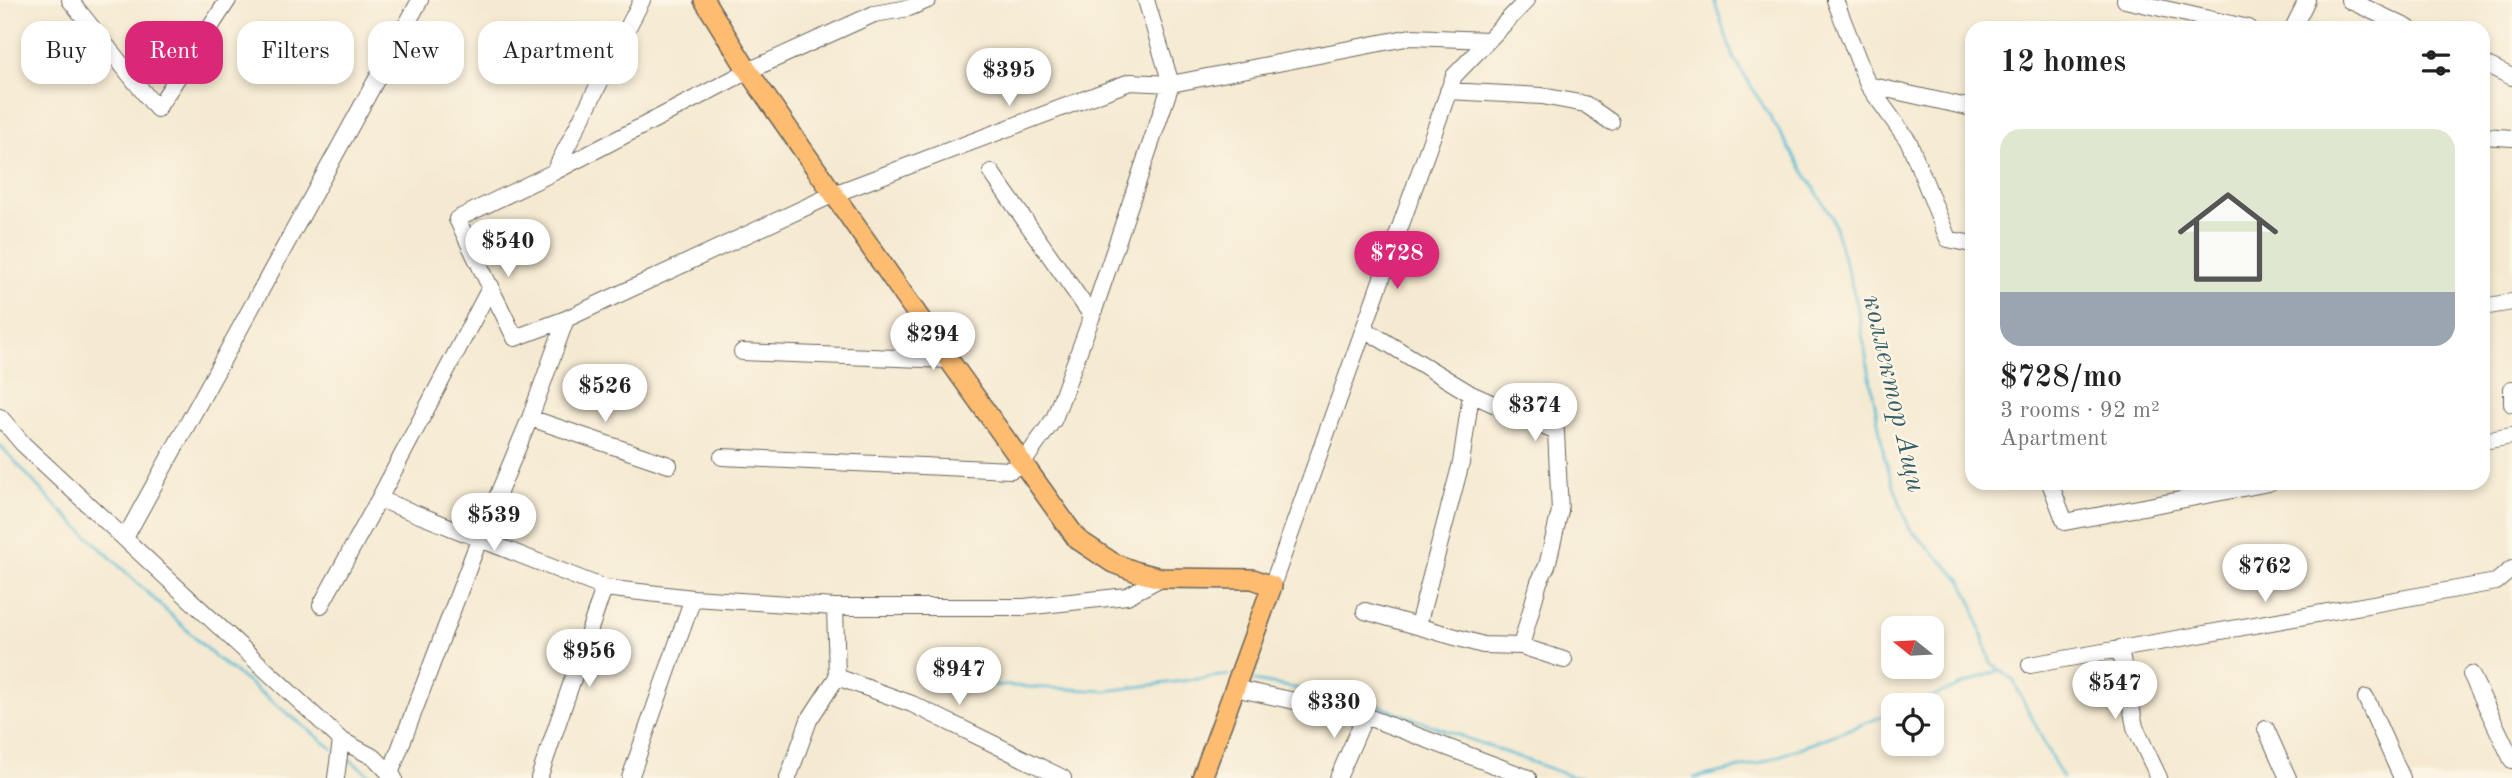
<!DOCTYPE html>
<meta charset="utf-8">
<style>
:root{--surface:#fff;--page:#f6f6f6;--text:#222;--muted:#767676;--line:#e0e0e0;--accent:#db2777}
body{margin:0;font-family:"Old Standard TT",serif;background:var(--page);color:var(--text);height:100vh;display:flex;flex-direction:column;font-size:26px;white-space:nowrap}
*{box-sizing:border-box;margin:0}
p{font-size:23px;color:var(--muted)}
.icon{flex:none;width:38px;height:38px;fill:none;stroke:currentColor;stroke-width:2;stroke-linecap:round;stroke-linejoin:round}
.map{position:relative;flex:1;overflow:hidden}
.drawer{position:absolute;left:1965px;top:21px;width:525px;height:469px;display:flex;flex-direction:column;background:var(--surface);border-radius:21px;box-shadow:0 4px 10px #0003}
.drawer>*{flex:none}
.guide{position:absolute;left:21px;top:21px;width:665px;height:63px;display:flex;gap:14px}
.needle{width:46px;rotate:288deg}
.tools{position:absolute;left:1881px;top:616px;display:grid;gap:14px}
.tools a{display:grid;place-items:center;width:63px;height:63px;border-radius:14px;background:var(--surface);box-shadow:0 4px 10px #0003;font-size:35px}
.price{position:absolute;translate:-50% -60px;padding:0 16px;border-radius:24px;background:#fff;color:#222;font-size:23px;line-height:46px;filter:drop-shadow(0 2px 4px #0008)}
.price::after{content:'';position:absolute;left:50%;top:42px;width:21px;height:16px;margin-left:-10px;background:inherit;clip-path:polygon(0 0,100% 0,50% 100%)}
.price.current{background:var(--accent);color:#fff}
ul{padding:0;list-style:none}
li{display:grid;align-content:center;gap:14px;height:371px;padding:0 35px}
li+li{border-top:2px solid var(--line)}
li span{display:grid;place-items:center;height:217px;border-radius:21px;color:#555}
li>.icon{margin-inline-start:auto}
span .icon{width:126px;height:126px;fill:#fffc;stroke-width:1}
li b{font-size:30px}
h2{display:flex;justify-content:space-between;align-items:center;height:84px;padding:0 35px;font-size:30px}
.tag{padding:0 24px;border-radius:21px;background:var(--surface);box-shadow:0 4px 10px #0003;font-size:24px;line-height:63px}
.tag.current{background:var(--accent);color:#fff}
.map>svg:first-child{display:block}
</style>
<div class="map">
<svg width="2512" height="778" viewBox="0 0 2512 778">
<rect width="100%" height="100%" fill="#fcf5e5"/>
<filter id="ink" filterUnits="userSpaceOnUse"><feTurbulence type="fractalNoise" baseFrequency=".0143" numOctaves="2"/><feDisplacementMap in="SourceGraphic" scale="14" xChannelSelector="R" yChannelSelector="G"/><feConvolveMatrix kernelMatrix="1 2 1 2 8 2 1 2 1" color-interpolation-filters="sRGB"/></filter>
<filter id="wash" filterUnits="userSpaceOnUse"><feTurbulence type="fractalNoise" baseFrequency=".00686" numOctaves="4" result="noise"/><feDisplacementMap in="SourceGraphic" scale="28" xChannelSelector="R" yChannelSelector="G"/><feGaussianBlur stdDeviation="1.57" result="paint"/><feColorMatrix in="noise" values="0 0 0 0 0 0 0 0 0 0 0 0 0 0 0 0 0 1.4 0 .05"/><feComposite in="paint" operator="in"/></filter>
<g filter="url(#wash)">
<rect width="100%" height="100%" fill="#f5ead1"/>
<g fill="none" stroke-linecap="round" stroke-linejoin="round">
<!-- stream -->
<path stroke="#58bbd6" stroke-width="2.5" d="M1714,0L1733,57L1832,217L1856,300L1885,460L1909,528L1961,580L1971,600L1991,663L2013,680L2062,778
M0,445L52,502L214,656L333,749
M1254,681L1360,699L1570,776L1584,778
M956,683L1106,691L1228,675
M1910,705L2000,670
M345,756L374,778
M1694,778L1758,764L1894,712"/>
</g>
</g>
<g filter="url(#ink)">
<g fill="none" stroke-linecap="round" stroke-linejoin="round">
<defs>
<path id="minor" d="M70,0L157,109L228,0
M928,0L909,8L874,14L748,71L554,172L457,219L515,338L566,319L834,194L1130,82L1171,84L1411,37L1488,40
M1835,0L1868,85L1909,142L1948,239L1972,244
M2125,0L2249,28
M2349,0L2408,28
M2293,28L2307,0
M2483,63L2512,77
M1868,85L1972,108
M1448,91L1542,96L1585,104L1611,122
M2483,136L2512,138
M554,172L642,0
M991,172L1092,316
M2483,307L2512,302
M1364,329L1471,394L1556,432L1560,511L1547,566L1539,582L1521,646
M742,352L949,360
M2512,389V404
M0,417L23,444L341,740L375,758L394,778
M530,418L669,465
M2483,441L2512,436
M722,457L1011,470L1022,464L1054,419L1092,316L1171,84L1146,0
M2050,483L2065,522L2269,483
M379,499L604,588L693,598L835,607H1024L1127,596L1161,578
M125,538L420,0
M1272,586L1454,76L1527,0
M321,605L379,499L491,286
M1365,611L1483,645L1521,646L1564,660
M1418,625L1461,463L1471,394
M2120,648L2135,727L2159,778
M2030,665L2496,582L2512,569
M2471,674L2512,760
M837,677L912,704L1063,778
M1234,688L1365,716L1528,778
M2366,698L2402,778
M2266,729L2288,778
M390,774L479,540L530,418L566,319
M336,778L341,740
M539,778L604,588
M630,778L693,598
M788,778L809,720L837,677L835,607
M1338,778L1365,716"/>
<path id="major" d="M704,0L748,71L949,360L1077,539L1113,563L1137,572L1161,578L1253,579L1272,586L1202,778"/>
</defs>
<!-- minor casing -->
<use href="#minor" stroke="#68645b" stroke-width="18"/>
<!-- major casing -->
<use href="#major" stroke="#68645b" stroke-width="22"/>
<!-- minor -->
<use href="#minor" stroke="#fff" stroke-width="16"/>
<!-- major -->
<use href="#major" stroke="#fdbc70" stroke-width="19"/>
</g>
</g>
<g text-anchor="middle" stroke-width="5" stroke-linejoin="round" paint-order="stroke">
<!-- water labels -->
<g font-size="28" font-style="italic" fill="#345c66" stroke="#fcf5e5">
<text transform="translate(1896 393) rotate(77)" y="10">коллектор Ащи</text>
</g>
</g>
</svg>
<div class="tools">
<a><svg class="needle" viewBox="-14 -14 28 28"><path d="M0-13l5 13h-10z" fill="#e53935"/><path d="M0 13l5-13h-10z" fill="#767676"/></svg></a>
<a><svg class="icon" aria-label="locate" viewBox="0 0 24 24"><circle cx="12" cy="12" r="6"/><path d="M12 2v4M12 18v4M2 12h4M18 12h4"/></svg></a>
</div>
<b class="price" style="left:1009px;top:108px">$395</b>
<b class="price" style="left:508px;top:279px">$540</b>
<b class="price current" style="left:1397px;top:291px">$728</b>
<b class="price" style="left:933px;top:372px">$294</b>
<b class="price" style="left:605px;top:424px">$526</b>
<b class="price" style="left:1535px;top:443px">$374</b>
<b class="price" style="left:494px;top:553px">$539</b>
<b class="price" style="left:2265px;top:604px">$762</b>
<b class="price" style="left:589px;top:689px">$956</b>
<b class="price" style="left:959px;top:707px">$947</b>
<b class="price" style="left:2115px;top:721px">$547</b>
<b class="price" style="left:1334px;top:740px">$330</b>
<div class="guide">
<a class="tag">Buy</a>
<a class="tag current">Rent</a>
<a class="tag">Filters</a>
<a class="tag">New</a>
<a class="tag">Apartment</a>
</div>
<section class="drawer">
<h2>12 homes<svg class="icon" aria-label="filters" viewBox="0 0 24 24"><path d="M4 7h16M4 17h16"/><circle cx="9" cy="7" r="2"/><circle cx="15" cy="17" r="2"/></svg></h2>
<ul>
<li><span style="background:linear-gradient(#dfe7d0 75%,#9aa5b1 0)"><svg class="icon" aria-label="home" viewBox="0 0 24 24"><path d="M3 11l9-7 9 7M6 9v11h12V9"/></svg></span><div><b>$728/mo</b><p>3 rooms · 92 m²</p><p>Apartment</p></div></li>
</ul>
</section>
</div>
